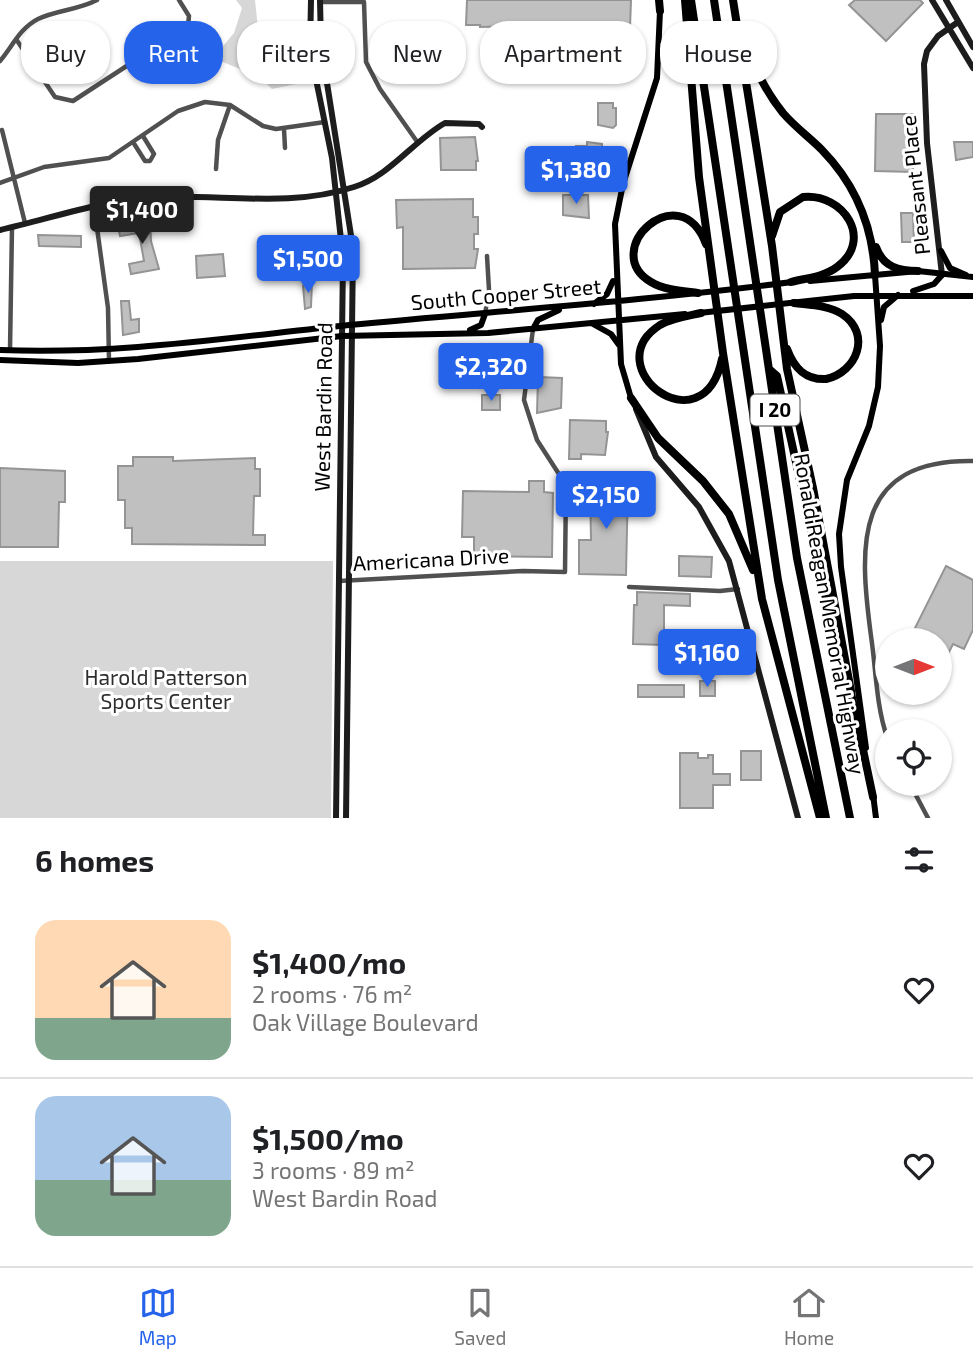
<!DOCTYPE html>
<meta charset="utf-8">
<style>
:root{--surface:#fff;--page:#f6f6f6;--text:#202124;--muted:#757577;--line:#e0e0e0;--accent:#2563eb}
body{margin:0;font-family:"Exo 2",sans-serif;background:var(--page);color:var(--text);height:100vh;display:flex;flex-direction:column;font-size:26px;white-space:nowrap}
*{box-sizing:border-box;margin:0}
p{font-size:23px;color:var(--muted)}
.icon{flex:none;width:38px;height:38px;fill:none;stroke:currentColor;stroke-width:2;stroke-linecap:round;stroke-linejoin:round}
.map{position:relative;height:818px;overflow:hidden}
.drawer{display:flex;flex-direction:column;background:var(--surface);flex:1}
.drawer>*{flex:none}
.banner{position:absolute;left:21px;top:21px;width:931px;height:63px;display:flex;gap:14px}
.needle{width:46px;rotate:90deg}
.controls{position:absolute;left:875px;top:628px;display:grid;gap:14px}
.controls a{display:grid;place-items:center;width:77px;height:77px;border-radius:50%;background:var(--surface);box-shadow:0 2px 5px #0004;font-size:35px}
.price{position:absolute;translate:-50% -60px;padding:0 16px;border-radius:7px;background:var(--accent);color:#fff;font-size:23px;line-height:46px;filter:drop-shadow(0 2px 4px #0008)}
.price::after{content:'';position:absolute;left:50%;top:42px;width:21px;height:16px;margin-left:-10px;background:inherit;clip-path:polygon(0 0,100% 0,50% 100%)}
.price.current{background:#222;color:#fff}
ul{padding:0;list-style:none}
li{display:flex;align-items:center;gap:21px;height:175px;padding:0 35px}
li+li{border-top:2px solid var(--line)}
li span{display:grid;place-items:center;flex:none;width:196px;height:140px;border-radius:21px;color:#555}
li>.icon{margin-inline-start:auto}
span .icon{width:84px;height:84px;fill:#fffc;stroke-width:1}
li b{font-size:30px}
h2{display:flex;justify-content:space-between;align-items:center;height:84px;padding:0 35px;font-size:30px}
.pill{padding:0 24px;border-radius:28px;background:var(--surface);box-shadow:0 2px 5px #0004;font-size:24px;line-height:63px}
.pill.current{background:var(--accent);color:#fff}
.tab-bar{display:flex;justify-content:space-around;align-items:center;height:98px;border-top:2px solid var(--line);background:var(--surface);font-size:19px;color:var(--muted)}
.tab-bar a{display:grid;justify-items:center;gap:4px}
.tab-bar .current{color:var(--accent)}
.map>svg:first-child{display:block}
</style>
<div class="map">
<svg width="973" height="818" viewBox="0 0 973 818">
<rect width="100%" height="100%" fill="#fff"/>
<!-- green -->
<path fill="#d7d7d7" d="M236,0H255L262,66L308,62L311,81L272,89L260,77L213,58L234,33L242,8Z
M0,561H333L331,818H0Z"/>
<!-- building -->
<path fill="#c0c0c0" stroke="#949494" stroke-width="2" d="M467,0H631L630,28H555V25L480,27V25H466Z
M855,0H920L923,3L886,41L849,5Z
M598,103H613V108H616V125L613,128L598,125Z
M876,114H914L913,172L875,171Z
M475,137L478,161H476V170H441L440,138Z
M587,142L602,144V165L576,164V146H587Z
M954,142H973V157L956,160Z
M563,195H588L589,218L563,215Z
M473,199V217H478V234H474V249H478L475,268L403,269V227L397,228L396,200Z
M901,213H913L914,242H902Z
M150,220L151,241L159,269L131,274L129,264L144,261L139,233L120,236L118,226Z
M38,235L81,236V247L39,246Z
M223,254L225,276L197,278L196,256Z
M312,282L311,307L305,309L303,286L304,283Z
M121,301H129L131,320L139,319V332L123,335Z
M488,361H502V378H479L480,364H488Z
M538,377L562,378L561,408L537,413Z
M482,395H500V410H482Z
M570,420L606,421V432H608L605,455L581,454V459H569Z
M133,457H173V461L255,458V469H260V496H254L253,535H265V545L132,544V528H125V500H118V466H133Z
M0,468L65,471V502H59L58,547H0Z
M529,481H544V492L553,493L552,557L474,556V537H462L463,491L529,492Z
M590,482L628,483L626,575L579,574V540H591Z
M679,556L712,557L711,577L679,576Z
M946,566L973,580V630L964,649L953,644L947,656L940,652V640H918L911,636Z
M637,592L690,594V606L664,605V645L633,644L634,605H637Z
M695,645H716V662H695Z
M700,681H715V696H700Z
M638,685H684V697H638Z
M741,751H761V780H741Z
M680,753H698V758H708V755H713V774H730V785H713V808H680Z"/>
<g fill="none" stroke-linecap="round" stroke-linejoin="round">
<!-- street -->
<path stroke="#505050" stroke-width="4.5" d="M320,2H364L366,62L380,89L418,143
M16,39L55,97L73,101L188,26L189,16L179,0
M0,61C12,47 20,28 38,19C57,10 78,10 97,0
M284,129L285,148
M2,130L25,223
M133,142L145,161H150L154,154L143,136
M216,169L218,140L230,105
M0,183L44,167L109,158L178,111L205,102L230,105L263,126L276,129L325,122
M94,206L108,308L109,361
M485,314L489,290L487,256
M10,350L12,227
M339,581L523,571L565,572L566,485L537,440L524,400L533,329
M629,587L720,591L738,589
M887,737C876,705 876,669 871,636C859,546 853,459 973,461
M910,784L928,818"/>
<!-- secondary -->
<path stroke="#1d1d1d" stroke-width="6" d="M311,0L310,50L332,158L343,258L336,818
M320,0L321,45L353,248L346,818
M932,0L973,68
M946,0L973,47
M0,230C53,218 102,200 157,197C223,194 289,208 354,187C390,176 413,141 445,123L479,124L482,127
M942,275L927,143L924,64L927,51L938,36L958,22
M636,409L656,457L699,507L729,561L798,818"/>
<!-- primary -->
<path stroke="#000" stroke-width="6" d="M941,251L950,268L966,275
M810,281L918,271L973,277
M913,291L934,284L942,275
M594,304L607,294L613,281
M699,313L854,296H973
M881,320L884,307L898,295
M593,324L611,334L619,345
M533,329L538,320L559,310
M470,330L481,325L485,314
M0,350C118,355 232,337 349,325C497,311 645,301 792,282
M0,360L78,363L138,359L342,336L488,333L685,314
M631,398L621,364L615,224L623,184L657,78L660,11
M866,748L841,567L839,534L847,480L869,426L878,387L880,346L875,275
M873,794L876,818"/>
<!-- highway -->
<path stroke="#000" stroke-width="8" d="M659,0L660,11
M685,0L699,177L723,353L762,599L820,818
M691,0L778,580L826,818
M714,0L797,558L850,818
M733,0L772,246L787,369L813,488L851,691
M740,27C750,58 762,87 783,113C795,127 809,137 822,150C856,185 873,226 875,275
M772,236L780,212L803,197C844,193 874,240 837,267C824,277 806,278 791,282
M876,247C883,267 899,271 918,271
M698,293C683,291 664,290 651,282C598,251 680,174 706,244
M701,313C688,316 672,318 660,325C595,367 703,450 722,359
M787,349C794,368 805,380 826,379C857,372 872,334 842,314C828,305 809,305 794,303
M769,369L777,376L829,612
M631,398L658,438L703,481L729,514L753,570
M850,688L873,797"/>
</g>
<g text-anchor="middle" stroke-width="6" stroke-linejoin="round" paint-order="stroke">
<!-- shield labels -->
<rect fill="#fff" stroke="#4c4c4c" stroke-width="2" x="750.5" y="394.5" width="49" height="31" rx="5"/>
<g font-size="19" font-weight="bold" fill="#000">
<text x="775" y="417">I 20</text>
</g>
<!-- street labels -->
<g font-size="21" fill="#000" stroke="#fff">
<text transform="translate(916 185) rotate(-96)" y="7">Pleasant Place</text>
<text transform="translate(506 295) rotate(-5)" y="7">South Cooper Street</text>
<text transform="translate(324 407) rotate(-89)" y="7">West Bardin Road</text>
<text transform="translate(431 560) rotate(-3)" y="7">Americana Drive</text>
<text transform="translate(829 614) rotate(80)" y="7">Ronald Reagan Memorial Highway</text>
</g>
<!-- park labels -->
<g font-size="21" fill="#2e2e2e" stroke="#fff">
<text x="166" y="685">Harold Patterson<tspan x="166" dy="24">Sports Center</tspan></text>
</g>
</g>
</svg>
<div class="controls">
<a><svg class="needle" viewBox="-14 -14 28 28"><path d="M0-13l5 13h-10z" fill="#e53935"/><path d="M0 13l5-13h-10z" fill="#757577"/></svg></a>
<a><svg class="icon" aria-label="locate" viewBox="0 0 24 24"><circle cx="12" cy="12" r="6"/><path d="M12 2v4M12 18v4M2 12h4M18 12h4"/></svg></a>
</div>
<b class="price" style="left:576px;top:206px">$1,380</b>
<b class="price current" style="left:142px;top:246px">$1,400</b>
<b class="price" style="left:308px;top:295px">$1,500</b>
<b class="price" style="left:491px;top:403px">$2,320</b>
<b class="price" style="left:606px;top:531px">$2,150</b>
<b class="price" style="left:707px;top:689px">$1,160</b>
<div class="banner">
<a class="pill">Buy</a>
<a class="pill current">Rent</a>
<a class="pill">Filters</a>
<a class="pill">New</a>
<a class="pill">Apartment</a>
<a class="pill">House</a>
</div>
</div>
<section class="drawer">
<h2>6 homes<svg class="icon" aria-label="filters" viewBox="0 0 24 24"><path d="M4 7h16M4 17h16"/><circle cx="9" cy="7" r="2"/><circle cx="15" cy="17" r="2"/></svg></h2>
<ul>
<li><span style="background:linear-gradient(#ffd9b3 70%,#7fa58c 0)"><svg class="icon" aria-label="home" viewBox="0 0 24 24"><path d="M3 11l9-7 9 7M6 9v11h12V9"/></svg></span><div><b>$1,400/mo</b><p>2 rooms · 76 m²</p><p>Oak Village Boulevard</p></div><svg class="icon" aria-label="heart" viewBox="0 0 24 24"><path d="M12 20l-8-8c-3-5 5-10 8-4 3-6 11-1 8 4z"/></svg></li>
<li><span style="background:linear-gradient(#a9c7e8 60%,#7fa58c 0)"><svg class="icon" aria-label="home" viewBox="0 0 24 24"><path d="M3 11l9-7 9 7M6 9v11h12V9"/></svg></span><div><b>$1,500/mo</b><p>3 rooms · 89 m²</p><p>West Bardin Road</p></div><svg class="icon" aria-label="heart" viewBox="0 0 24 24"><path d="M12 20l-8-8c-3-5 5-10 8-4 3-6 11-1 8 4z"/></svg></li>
</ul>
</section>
<nav class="tab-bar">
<a class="current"><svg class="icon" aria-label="map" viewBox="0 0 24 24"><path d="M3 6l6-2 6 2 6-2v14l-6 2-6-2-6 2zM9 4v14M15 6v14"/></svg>Map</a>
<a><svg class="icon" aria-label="saved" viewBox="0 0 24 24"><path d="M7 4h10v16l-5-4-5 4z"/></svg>Saved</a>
<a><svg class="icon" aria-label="home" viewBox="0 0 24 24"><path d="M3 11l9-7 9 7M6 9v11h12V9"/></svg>Home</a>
</nav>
